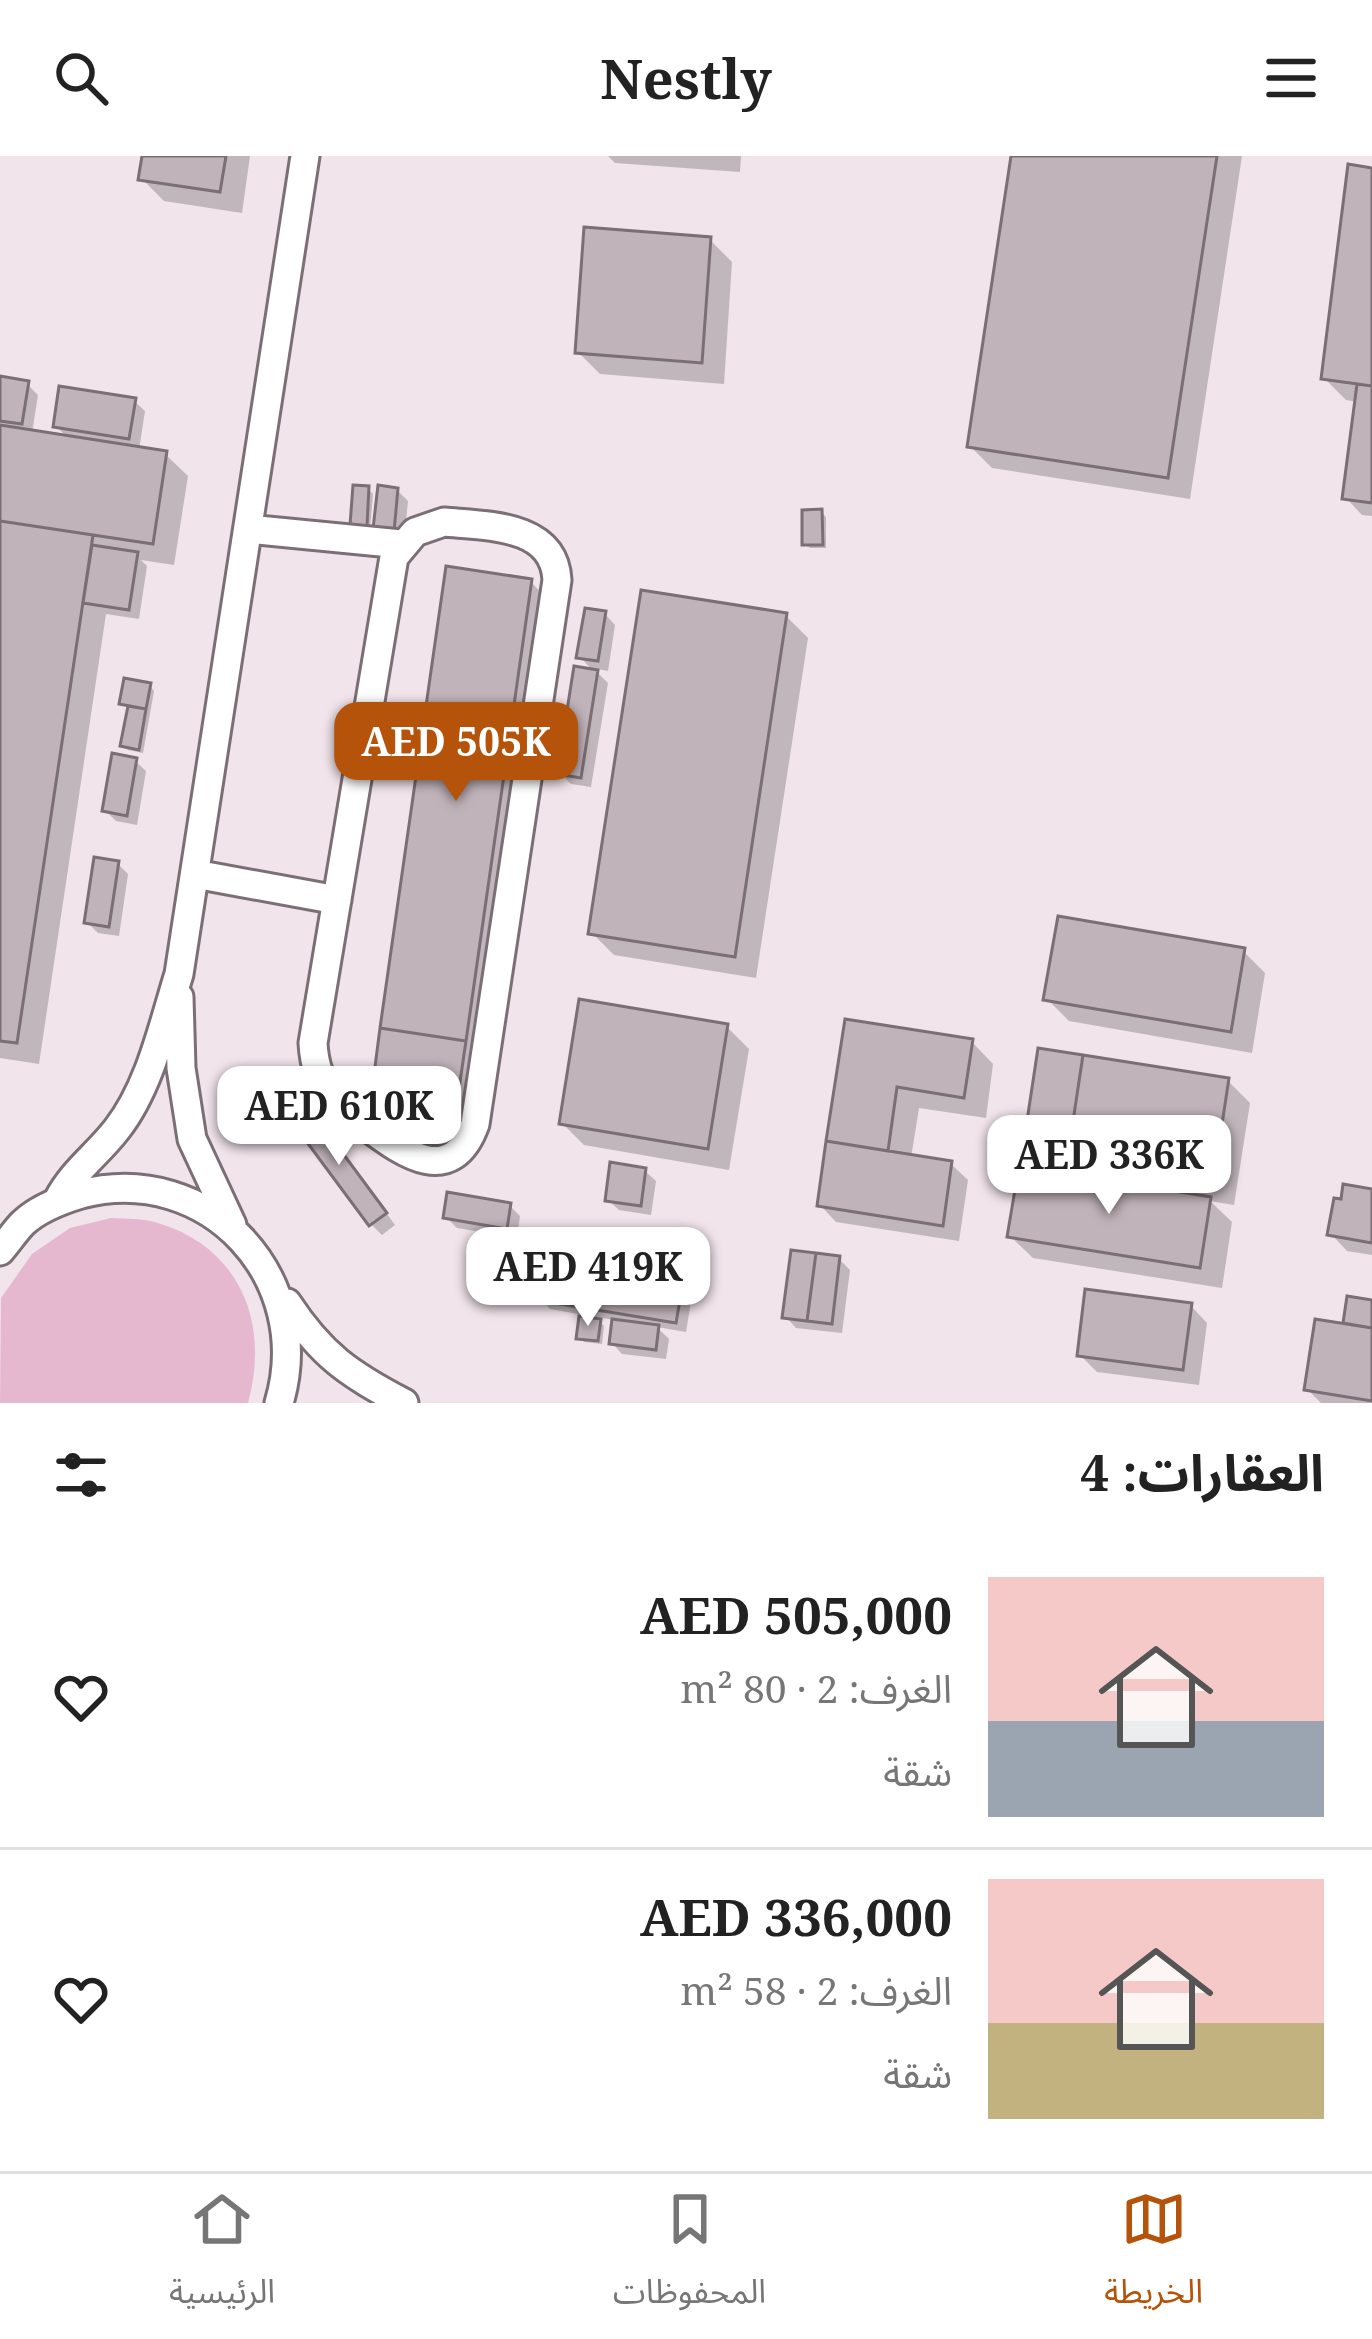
<!DOCTYPE html>
<html lang="ar">
<meta charset="utf-8">
<style>
:root{--surface:#fff;--page:#f2f2f2;--text:#222;--muted:#767676;--line:#e0e0e0;--accent:#b45309}
body{margin:0;font-family:"Noto Serif","Noto Sans Arabic",serif;background:var(--page);color:var(--text);direction:rtl;height:100vh;display:flex;flex-direction:column;font-size:45px;white-space:nowrap}
*{box-sizing:border-box;margin:0}
p{font-size:39px;color:var(--muted)}
.icon{flex:none;width:66px;height:66px;fill:none;stroke:currentColor;stroke-width:2;stroke-linecap:round;stroke-linejoin:round}
.map{position:relative;height:1247px;overflow:hidden;direction:ltr}
.drawer{display:flex;flex-direction:column;background:var(--surface);flex:1}
.drawer>*{flex:none}
.price{position:absolute;translate:-50% -102px;padding:0 27px;border-radius:24px;background:#fff;color:#222;font-size:39px;line-height:78px;filter:drop-shadow(0 3px 6px #0008)}
.price::after{content:'';position:absolute;left:50%;top:72px;width:36px;height:27px;margin-left:-18px;background:inherit;clip-path:polygon(0 0,100% 0,50% 100%)}
.price.active{background:var(--accent);color:#fff}
ul{padding:0;list-style:none}
li{display:flex;align-items:center;gap:36px;height:300px;padding:0 48px}
li+li{border-top:3px solid var(--line)}
li span{display:grid;place-items:center;flex:none;width:336px;height:240px;border-radius:0px;color:#555}
li>.icon{margin-inline-start:auto}
span .icon{width:144px;height:144px;fill:#fffc;stroke-width:1}
li b{font-size:51px}
h2{display:flex;justify-content:space-between;align-items:center;height:144px;padding:0 48px;font-size:51px}
header{display:flex;justify-content:space-between;align-items:center;height:156px;padding:0 48px;background:var(--surface);font-size:54px;font-weight:700}
.tabs{display:flex;justify-content:space-around;align-items:center;height:168px;border-top:3px solid var(--line);background:var(--surface);font-size:33px;color:var(--muted)}
.tabs a{display:grid;justify-items:center;gap:6px}
.tabs .active{color:var(--accent)}
.map>svg:first-child{display:block}
</style>
<header><svg class="icon" aria-label="menu" viewBox="0 0 24 24"><path d="M4 6h16M4 12h16M4 18h16"/></svg>Nestly<svg class="icon" aria-label="search" viewBox="0 0 24 24"><circle cx="10" cy="10" r="6"/><path d="M15 15l6 6"/></svg></header>
<div class="map">
<svg width="1372" height="1247" viewBox="0 0 1372 1247">
<rect width="100%" height="100%" fill="#f1e4ea"/>
<!-- green -->
<path fill="#e6b8cf" d="M111,1062C126,1063 143,1062 158,1067C241,1092 270,1168 248,1247H0L1,1142L32,1098L70,1072Z"/>
<!-- shadow -->
<path fill="#0003" d="M145,0H250L242,57L164,45L142,23Z
M608,0H741L740,16L615,7Z
M1014,0H1242L1190,343L992,312L970,290Z
M1372,15V360L1362,359L1346,342L1358,246L1346,244L1324,222Z
M710,84L732,106L724,228L600,218L578,196Z
M0,223L27,228L38,239L32,277L69,283L56,270L134,245L145,255L139,294L165,298L188,320L174,409L141,404L147,410L139,463L106,458L39,908L0,902Z
M368,333L373,338L370,374L358,373L353,368Z
M397,334L408,345L404,385L387,383Z
M821,356L826,361V392H810L805,388Z
M530,425L552,448L473,961L392,949L375,933Z
M605,458L615,469L608,515L593,512L608,527L591,631L571,628L560,617L594,516L580,501Z
M786,460L808,482L756,822L614,799L592,777Z
M150,530L154,535L143,597L128,594L123,589L130,552L123,547Z
M135,605L146,615L137,669L116,665L105,654Z
M118,708L128,718L119,780L98,777L87,766Z
M1243,795L1265,817L1252,897L1069,865L1047,843Z
M847,866L971,885L993,908L986,962L919,952L911,1002L951,1008L968,1024L959,1085L836,1066L820,1049Z
M727,871L749,893L729,1014L584,989L562,967Z
M1228,925L1250,947L1234,1049L1210,1045L1232,1066L1222,1132L1033,1102L1010,1080L1045,1017L1025,997Z
M321,967L395,1069L382,1079L371,1068Z
M645,1015L656,1025L651,1059L619,1054L608,1044Z
M1372,1036V1099L1347,1095L1331,1078Z
M509,1049L520,1060L517,1082L457,1072L446,1061Z
M839,1103L850,1114L842,1177L796,1172L786,1161Z
M635,1104L641,1110H684L695,1121L686,1176L657,1171L669,1183L666,1203L622,1198L612,1187L615,1164L595,1161L604,1170L602,1188L584,1186L580,1182L583,1159L550,1153L540,1143L637,1140L639,1122L620,1115Z
M1372,1147V1247H1321L1307,1233L1352,1171L1346,1166Z
M1191,1150L1207,1167L1199,1229L1097,1216L1080,1199Z"/>
<!-- building -->
<path fill="#c0b3b9" stroke="#7b6f75" stroke-width="3" d="M142,0H226L220,36L138,24Z
M1011,0H1217L1168,322L967,291Z
M1348,8L1372,12V230L1321,223Z
M584,71L711,81L702,207L575,197Z
M0,220L29,225L22,268L0,265Z
M1357,228L1372,230V347L1342,343Z
M59,230L136,242L129,283L53,271Z
M0,269L167,295L153,388L0,365Z
M353,329L369,330L367,370L350,369Z
M378,329L398,332L394,376L373,373Z
M822,353L823,389H802V354Z
M0,365L93,379L17,887L0,885Z
M92,389L138,396L129,454L83,447Z
M446,410L532,423L466,885L380,872Z
M641,434L787,457L735,801L588,778Z
M585,452L606,455L598,505L576,502Z
M574,510L598,514L581,622L557,618Z
M124,522L151,527L146,553L119,548Z
M128,550L146,553L139,594L120,590Z
M112,597L137,602L127,660L102,655Z
M94,701L119,705L109,771L84,767Z
M1058,760L1245,792L1231,876L1043,844Z
M579,843L728,868L708,993L559,968Z
M845,863L973,883L964,942L897,931L888,995L826,985Z
M380,872L466,885L457,946L372,934Z
M1038,892L1083,899L1067,1005L1022,998Z
M1083,899L1229,922L1213,1028L1067,1005Z
M310,953L387,1057L369,1070L292,966Z
M826,985L952,1005L943,1070L817,1050Z
M610,1006L646,1012L641,1050L605,1045Z
M1019,1010L1211,1041L1200,1112L1007,1081Z
M1343,1028L1372,1033V1087L1327,1079L1334,1042L1341,1043Z
M447,1036L511,1047L507,1073L443,1062Z
M791,1094L816,1097L807,1165L782,1162Z
M816,1097L840,1100L832,1168L807,1165Z
M620,1099L637,1101L634,1119L617,1116Z
M640,1100L685,1107L680,1144L634,1136Z
M540,1121L680,1144L676,1167L536,1144Z
M1085,1133L1192,1147L1183,1214L1077,1200Z
M1347,1140L1372,1144V1172L1343,1167Z
M579,1160L601,1163L598,1185L576,1183Z
M612,1163L659,1169L656,1194L609,1188Z
M1315,1163L1372,1172V1245L1304,1234Z"/>
<g fill="none" stroke-linecap="round" stroke-linejoin="round">
<defs>
<path id="minor" d="M444,366C487,370 554,368 557,424L475,968C452,1032 404,998 368,971C355,962 342,953 332,940C319,925 314,907 313,887L394,401L415,376Z
M248,373L401,388
M195,718L337,744
M179,841L181,912L192,983L232,1069
M58,1044C73,1015 97,999 117,973C150,931 163,869 179,818L305,0
M0,1095C8,1086 15,1075 23,1067C39,1052 61,1044 81,1038C209,1005 316,1123 279,1247
M287,1147C321,1199 350,1219 404,1247"/>
</defs>
<!-- minor casing -->
<use href="#minor" stroke="#7b6f75" stroke-width="33"/>
<!-- minor -->
<use href="#minor" stroke="#fff" stroke-width="27"/>
</g>
</svg>
<b class="price active" style="left:456px;top:648px">AED 505K</b>
<b class="price" style="left:339px;top:1012px">AED 610K</b>
<b class="price" style="left:1109px;top:1061px">AED 336K</b>
<b class="price" style="left:588px;top:1173px">AED 419K</b>
</div>
<section class="drawer">
<h2>العقارات: 4<svg class="icon" aria-label="filters" viewBox="0 0 24 24"><path d="M4 7h16M4 17h16"/><circle cx="9" cy="7" r="2"/><circle cx="15" cy="17" r="2"/></svg></h2>
<ul>
<li><span style="background:linear-gradient(#f6c9c9 60%,#9aa5b1 0)"><svg class="icon" aria-label="home" viewBox="0 0 24 24"><path d="M3 11l9-7 9 7M6 9v11h12V9"/></svg></span><div><b>AED 505,000</b><p>الغرف: 2 · 80 m²</p><p>شقة</p></div><svg class="icon" aria-label="heart" viewBox="0 0 24 24"><path d="M12 20l-8-8c-3-5 5-10 8-4 3-6 11-1 8 4z"/></svg></li>
<li><span style="background:linear-gradient(#f6c9c9 60%,#c2b280 0)"><svg class="icon" aria-label="home" viewBox="0 0 24 24"><path d="M3 11l9-7 9 7M6 9v11h12V9"/></svg></span><div><b>AED 336,000</b><p>الغرف: 2 · 58 m²</p><p>شقة</p></div><svg class="icon" aria-label="heart" viewBox="0 0 24 24"><path d="M12 20l-8-8c-3-5 5-10 8-4 3-6 11-1 8 4z"/></svg></li>
</ul>
</section>
<nav class="tabs">
<a class="active"><svg class="icon" aria-label="map" viewBox="0 0 24 24"><path d="M3 6l6-2 6 2 6-2v14l-6 2-6-2-6 2zM9 4v14M15 6v14"/></svg>الخريطة</a>
<a><svg class="icon" aria-label="saved" viewBox="0 0 24 24"><path d="M7 4h10v16l-5-4-5 4z"/></svg>المحفوظات</a>
<a><svg class="icon" aria-label="home" viewBox="0 0 24 24"><path d="M3 11l9-7 9 7M6 9v11h12V9"/></svg>الرئيسية</a>
</nav>
